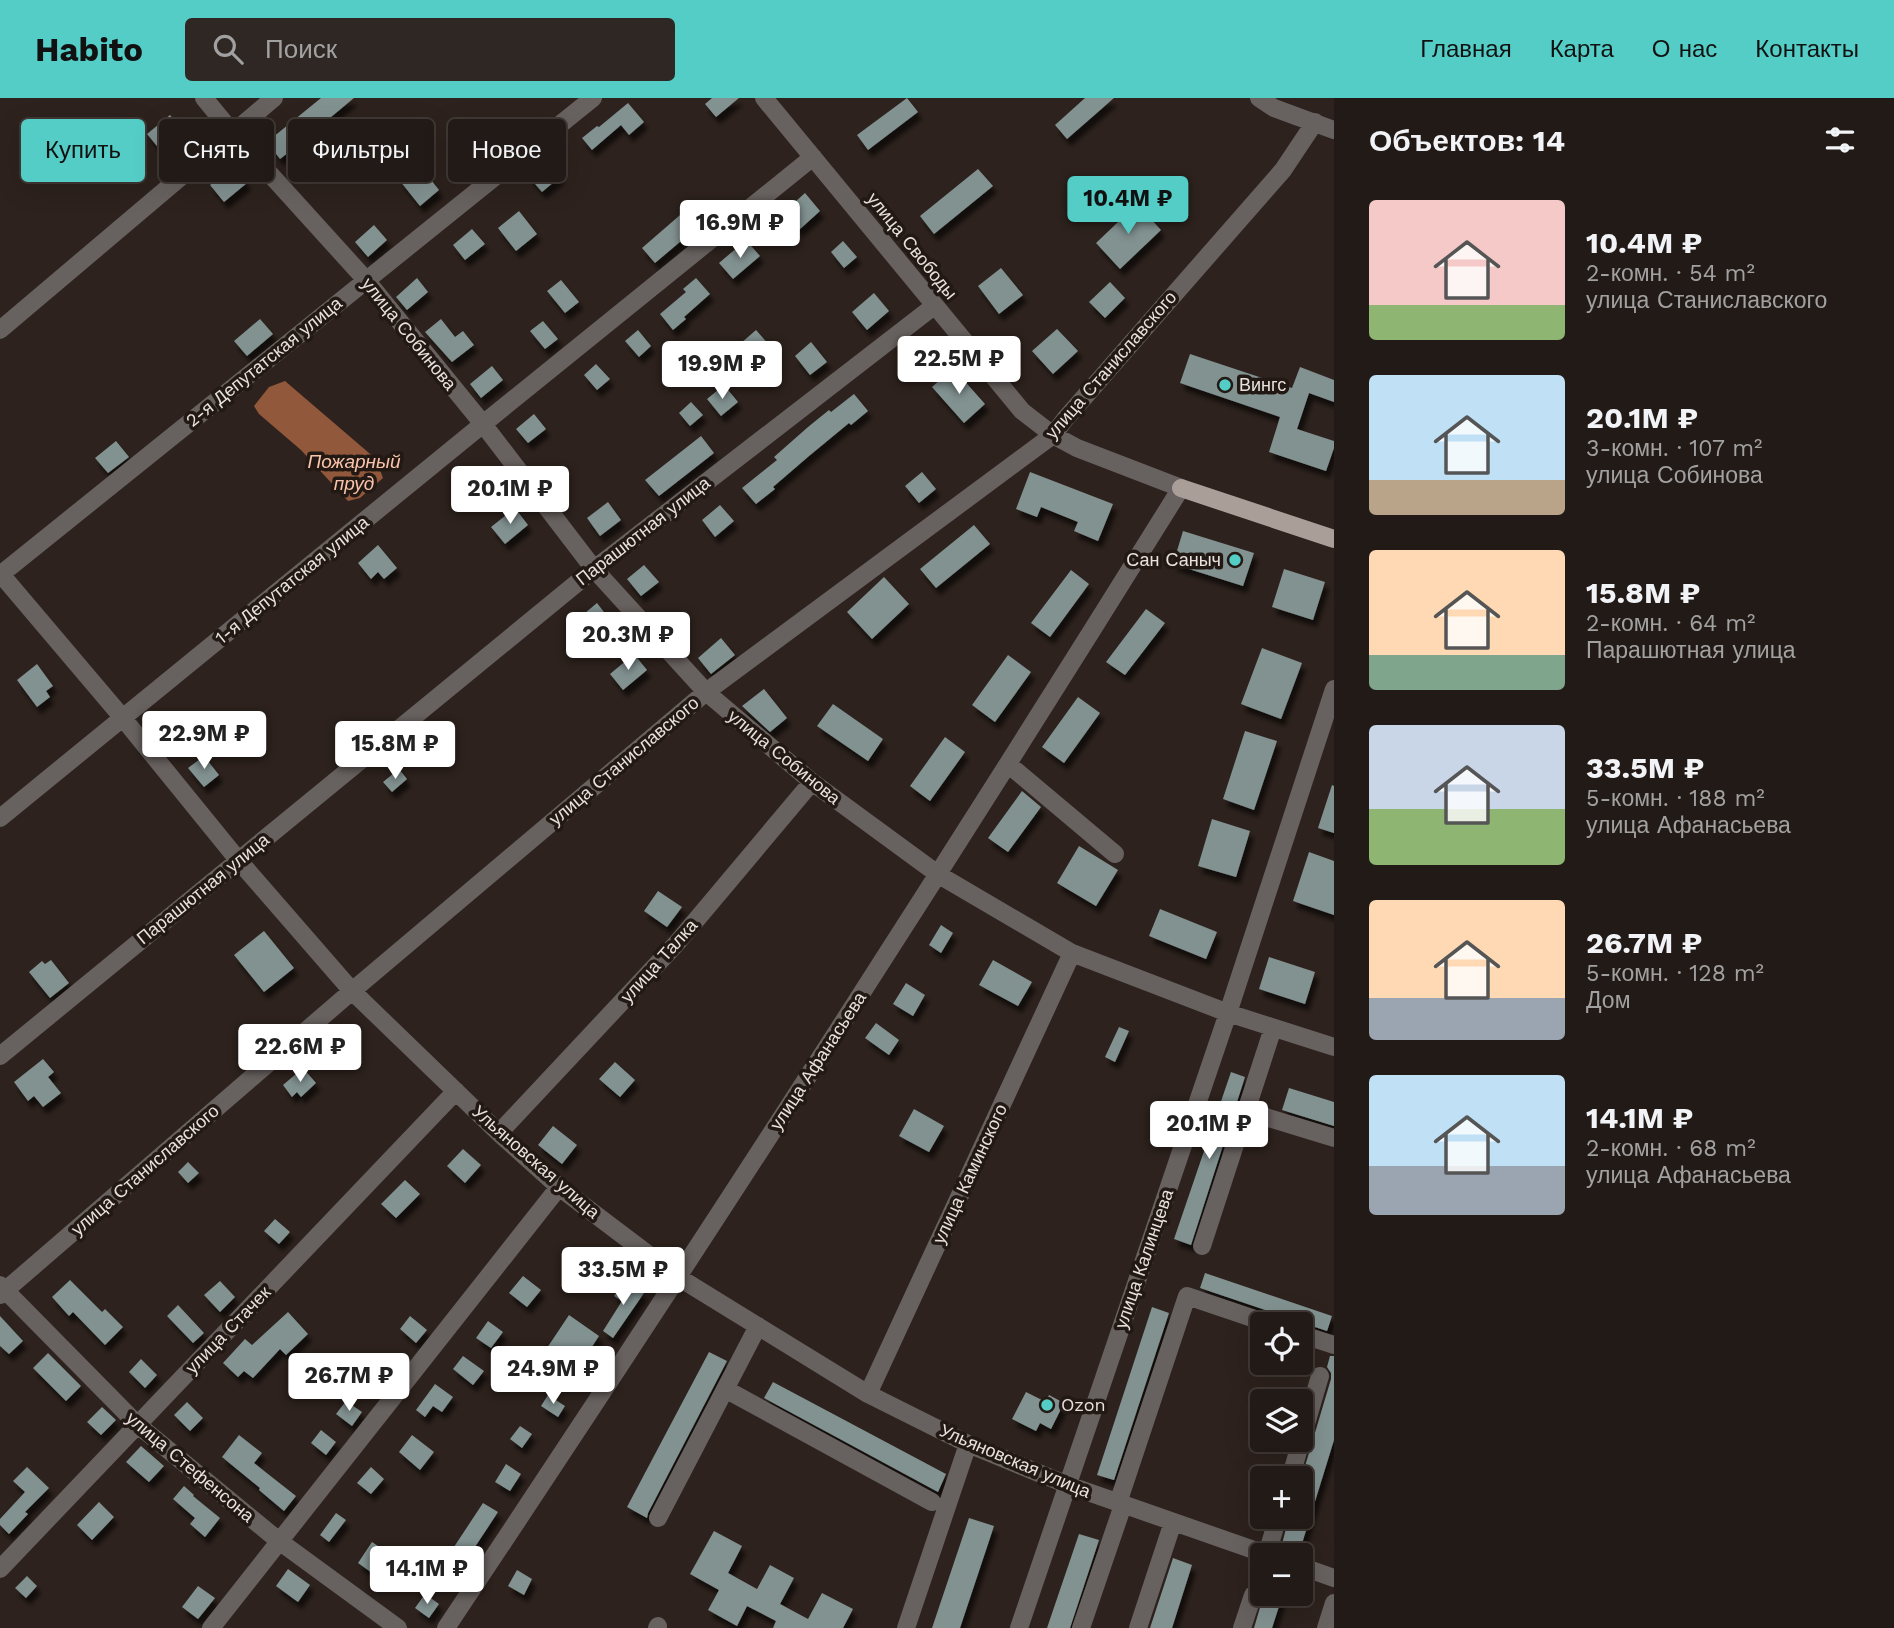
<!DOCTYPE html>
<html lang="ru">
<meta charset="utf-8">
<style>
:root{--surface:#221a16;--page:#2e2723;--text:#f1f3f6;--muted:#a2a1a1;--line:#3f3835;--accent:#54cdc6}
body{margin:0;font-family:"Work Sans",sans-serif;background:var(--page);color:var(--text);height:100vh;display:flex;flex-direction:column;font-size:26px;white-space:nowrap}
*{box-sizing:border-box;margin:0}
p{font-size:23px;color:var(--muted)}
.icon{flex:none;width:38px;height:38px;fill:none;stroke:currentColor;stroke-width:2;stroke-linecap:round;stroke-linejoin:round}
.map{position:relative;flex:1;overflow:hidden}
.sheet{display:flex;flex-direction:column;background:var(--surface);width:560px}
.sheet>*{flex:none}
.guide{position:absolute;left:21px;top:21px;width:665px;height:63px;display:flex;gap:14px}
.tools{position:absolute;left:1250px;top:1214px;display:grid;gap:14px}
.tools a{display:grid;place-items:center;width:63px;height:63px;border-radius:7px;background:var(--surface);box-shadow:0 7px 28px #0002,0 0 0 2px var(--line);font-size:35px}
.price{position:absolute;translate:-50% -60px;padding:0 16px;border-radius:7px;background:#fff;color:#222;font-size:23px;line-height:46px;filter:drop-shadow(0 2px 4px #0008)}
.price::after{content:'';position:absolute;left:50%;top:42px;width:21px;height:16px;margin-left:-10px;background:inherit;clip-path:polygon(0 0,100% 0,50% 100%)}
.price.selected{background:var(--accent);color:#111}
ul{padding:0;list-style:none}
li{display:flex;align-items:center;gap:21px;height:175px;padding:0 35px}
li span{display:grid;place-items:center;flex:none;width:196px;height:140px;border-radius:7px;color:#555}
li>.icon{margin-inline-start:auto}
span .icon{width:84px;height:84px;fill:#fffc;stroke-width:1}
li b{font-size:30px}
h2{display:flex;justify-content:space-between;align-items:center;height:84px;padding:0 35px;font-size:30px}
.chip{padding:0 24px;border-radius:7px;background:var(--surface);box-shadow:0 7px 28px #0002,0 0 0 2px var(--line);font-size:24px;line-height:63px}
.chip.selected{background:var(--accent);color:#111}
header{display:flex;align-items:center;gap:42px;box-sizing:border-box;height:98px;padding:0 35px;background:var(--accent);color:#111}
header strong{font-size:33px}
nav{display:flex;gap:38px;margin-inline-start:auto;font-size:24px}
.search{width:490px;height:63px;background:var(--page);display:flex;align-items:center;gap:18px;box-sizing:border-box;padding:0 24px;border-radius:7px;color:var(--muted);font-size:26px}
main{display:flex;flex:1;min-height:0}
.map>svg:first-child{display:block}
</style>
<header>
<strong>Habito</strong>
<div class="search"><svg class="icon" aria-label="search" viewBox="0 0 24 24"><circle cx="10" cy="10" r="6"/><path d="M15 15l6 6"/></svg>Поиск</div>
<nav><a>Главная</a><a>Карта</a><a>О нас</a><a>Контакты</a></nav>
</header>
<main>
<div class="map">
<svg width="1334" height="1530" viewBox="0 0 1334 1530">
<defs>
<filter id="shadow"><feDropShadow dx="4" dy="7" stdDeviation="2" flood-color="#0009"/></filter>
</defs>
<rect width="100%" height="100%" fill="#2d221d"/>
<!-- water -->
<path fill="#92583b" d="M285,283L376,361L383,380L360,400L348,403L301,352L259,316L254,308L269,289Z"/>
<!-- building -->
<path fill="#829291" filter="url(#shadow)" d="M321,0H354L331,19L333,20L280,61L267,44Z
M712,0H739L716,19L705,6Z
M907,0L918,14L868,52L857,37Z
M1085,0H1114L1067,41L1055,27Z
M628,5L644,24L629,37L621,27L592,52L582,40L597,28L599,29Z
M170,17L184,34L161,53L147,36Z
M548,63L561,78L542,94L529,79Z
M419,67L439,92L420,108L400,83Z
M234,68L247,85L224,104L210,87Z
M978,71L993,88L934,136L920,118Z
M805,95L820,113L799,132L784,114Z
M1137,106L1161,132L1120,171L1096,145Z
M687,111L700,127L655,165L642,150Z
M519,113L537,136L516,153L498,130Z
M374,127L387,142L368,159L355,144Z
M472,131L485,146L465,162L453,147Z
M746,142L760,158L733,181L719,165Z
M843,143L857,159L844,170L831,154Z
M1001,170L1023,197L999,216L978,188Z
M417,180L428,194L407,212L396,199Z
M696,180L710,196L684,219L686,221L673,232L660,216L686,194L683,191Z
M561,182L579,204L565,215L547,193Z
M1110,184L1125,200L1105,220L1089,204Z
M874,195L889,213L867,232L852,214Z
M260,221L273,236L247,258L234,243Z
M441,221L455,239L463,233L474,247L452,264L425,234Z
M543,223L558,241L545,251L530,233Z
M1057,231L1078,253L1053,276L1032,253Z
M638,232L651,248L639,259L625,243Z
M756,232L770,248L738,275L724,260Z
M811,244L827,264L810,277L795,258Z
M1190,256L1292,290L1300,269L1334,282V304L1309,295L1297,331L1334,343V350L1326,373L1269,354L1280,319L1180,285Z
M596,266L610,281L597,292L584,277Z
M492,268L503,282L481,300L470,286Z
M953,270L985,306L964,325L932,289Z
M724,287L738,304L721,318L707,301Z
M854,296L868,313L851,327L849,325L809,358L773,389L775,391L756,406L742,390L777,362L774,359L808,329L829,312L831,314Z
M691,304L703,317L690,328L679,315Z
M534,316L546,331L528,345L516,331Z
M701,338L714,355L659,398L645,382Z
M116,343L129,359L108,375L95,360Z
M922,374L936,391L919,405L905,388Z
M1030,374L1113,406L1098,443L1074,433L1078,424L1041,409L1037,419L1016,411Z
M608,404L621,422L600,438L587,420Z
M720,407L734,423L715,439L702,422Z
M515,410L528,427L505,446L491,429Z
M974,427L990,446L936,490L920,471Z
M1183,433L1254,455L1243,488L1173,466Z
M378,447L397,470L384,481L378,474L371,481L358,465Z
M644,467L659,484L641,498L627,481Z
M1284,471L1325,484L1313,522L1272,509Z
M1071,472L1089,486L1050,539L1031,525Z
M884,479L909,506L872,541L847,514Z
M597,505L610,522L586,542L573,525Z
M1146,511L1165,525L1125,577L1106,564Z
M721,540L735,557L711,576L698,560Z
M1262,550L1302,565L1281,621L1241,606Z
M634,556L647,572L623,592L610,576Z
M1008,557L1031,574L995,624L972,607Z
M37,566L53,588L46,593L50,599L37,609L17,582Z
M764,591L787,620L770,634L742,608Z
M1078,599L1100,615L1064,665L1042,649Z
M833,606L883,641L868,663L817,628Z
M1245,633L1277,643L1254,712L1223,701Z
M945,639L965,654L930,703L910,688Z
M204,658L219,677L204,689L188,670Z
M399,671L407,681L392,694L383,684Z
M1332,687L1334,688V735L1318,730Z
M1022,693L1041,709L1008,754L988,740Z
M1212,721L1250,733L1236,779L1198,768Z
M1079,748L1118,772L1096,808L1057,785Z
M1309,754L1334,763V817L1293,803Z
M658,793L682,809L667,829L644,813Z
M1160,811L1217,834L1206,861L1149,838Z
M941,827L953,835L941,855L929,847Z
M264,833L294,870L264,894L234,857Z
M1269,859L1315,874L1305,906L1259,891Z
M51,862L69,885L50,900L29,874L42,863L45,866Z
M993,862L1032,884L1018,908L979,887Z
M906,885L925,897L913,918L893,906Z
M876,925L899,942L889,957L865,940Z
M1119,929L1129,933L1115,964L1105,959Z
M43,961L54,974L48,979L61,995L43,1009L34,998L28,1003L14,984Z
M615,964L635,982L620,999L599,981Z
M303,970L316,985L301,999L297,994L292,999L283,987Z
M1231,974L1245,979L1191,1147L1174,1141Z
M1289,990L1334,1004V1028L1282,1012Z
M914,1011L944,1028L929,1054L899,1038Z
M553,1028L577,1047L562,1066L538,1047Z
M463,1051L481,1067L465,1085L447,1068Z
M188,1064L199,1075L188,1085L178,1074Z
M405,1082L420,1096L396,1120L381,1106Z
M275,1121L290,1134L279,1146L264,1133Z
M1205,1175L1332,1218L1327,1233L1303,1225L1284,1227L1282,1220L1277,1216L1200,1190Z
M523,1178L541,1192L527,1209L509,1195Z
M70,1182L102,1214L105,1211L123,1229L105,1247L73,1214L69,1218L52,1199Z
M220,1183L235,1199L220,1214L204,1197Z
M624,1183L644,1195L613,1240L603,1233L622,1203L614,1198Z
M178,1207L204,1235L193,1245L167,1218Z
M1152,1209L1169,1215L1114,1382L1097,1377Z
M288,1214L308,1236L286,1257L280,1251L253,1280L244,1273L238,1279L223,1265L245,1241L252,1247Z
M569,1217L599,1238L578,1270L547,1250Z
M0,1218L23,1243L9,1256L0,1248Z
M410,1218L427,1232L416,1245L400,1231Z
M488,1223L503,1234L491,1250L476,1240Z
M709,1254L727,1263L648,1415L647,1420L627,1409Z
M48,1255L81,1288L66,1303L33,1270Z
M463,1258L484,1273L473,1287L453,1271Z
M1330,1258H1334V1342L1300,1452L1282,1446L1289,1419H1300V1385L1331,1281V1275L1327,1269Z
M141,1261L157,1277L145,1290L129,1274Z
M773,1284L946,1376L938,1394L764,1300Z
M435,1286L453,1299L442,1314L433,1308L425,1319L416,1312Z
M1026,1294L1046,1304L1049,1297L1064,1305L1051,1331L1040,1325L1036,1333L1012,1321Z
M548,1297L565,1308L558,1319L541,1308Z
M346,1303L362,1314L352,1328L336,1316Z
M187,1304L203,1320L190,1333L174,1317Z
M102,1309L116,1322L101,1337L87,1324Z
M520,1328L532,1336L522,1350L510,1341Z
M321,1332L336,1344L326,1357L311,1345Z
M239,1337L262,1355L254,1365L296,1398L284,1413L259,1392L260,1390L222,1359Z
M412,1337L434,1354L420,1372L399,1354Z
M141,1348L164,1368L149,1384L126,1364Z
M506,1366L521,1376L510,1393L495,1384Z
M27,1369L49,1390L25,1414L28,1416L9,1436L0,1427V1421L25,1394L13,1383Z
M371,1369L384,1381L371,1396L357,1385Z
M184,1388L194,1397L193,1398L220,1420L205,1439L190,1426L195,1420L173,1401Z
M99,1404L114,1419L92,1442L77,1427Z
M483,1405L498,1414L465,1464L450,1455Z
M336,1415L346,1422L329,1444L320,1437Z
M969,1420L994,1428L960,1530H932Z
M714,1433L742,1448L728,1475L757,1491L770,1467L794,1480L780,1506L808,1521L822,1495L853,1511L843,1530H773L776,1523L747,1508L737,1528L708,1512L719,1492L690,1476Z
M1079,1436L1099,1442L1070,1530H1047Z
M372,1444L390,1456L375,1477L358,1465Z
M1173,1460L1192,1467L1172,1530H1150Z
M288,1471L310,1487L298,1504L276,1488Z
M517,1472L532,1481L524,1497L508,1488Z
M27,1478L37,1488L26,1500L15,1490Z
M198,1488L215,1500L198,1521L182,1509Z
M425,1496L439,1506L429,1520L415,1510Z
M1264,1496H1283L1272,1530H1254Z"/>
<g fill="none" stroke-linecap="round" stroke-linejoin="round">
<!-- minor -->
<path stroke="#67615f" stroke-width="18" d="M204,0L232,34L366,182L483,326L594,471L706,594L812,684L939,777L1072,855L1228,915L1334,949
M1259,0L1274,10L1334,32
M0,232L274,0
M0,475L122,619L239,763L352,893L499,1035L559,1089L678,1179L868,1296L968,1346L1068,1387L1271,1458
M0,477L593,0
M1008,666L1115,756
M0,720L483,326L813,59
M0,958L594,471L934,208
M1246,1013L1334,1040
M499,1035L676,846L812,684
M1202,1148L1273,930
M0,1187L138,1327L279,1443L398,1530
M0,1197L352,893L706,594L1053,337L1066,320L1283,72L1315,24
M1300,1236L1334,1247
M725,1291L932,1404
M868,1296L1072,855
M1290,1381L1320,1278
M1118,1405L1187,1198L1273,1227
M658,1420L758,1228
M1267,1456L1278,1419
M1300,1468L1334,1480
M0,1471L456,993
M211,1530L559,1089
M446,1530C697,1154 942,774 1181,390L1077,350L1053,337L1022,313L764,0
M657,1530L658,1528
M906,1530L968,1346
M1019,1530L1228,915L1334,591
M1081,1530L1123,1407
M1138,1530L1173,1424
M1242,1530L1253,1497
M1326,1530L1334,1505"/>
<!-- major -->
<path stroke="#aa9e98" stroke-width="18" d="M1181,390L1334,441"/>
</g>
<!-- markers -->
<g fill="#54cdc6" stroke="#231914" stroke-width="2.5">
<circle cx="1225" cy="287" r="7"/>
<circle cx="1235" cy="462" r="7"/>
<circle cx="1047" cy="1307" r="7"/>
</g>
<g text-anchor="middle" stroke-width="7" stroke-linejoin="round" paint-order="stroke">
<!-- street labels -->
<g font-size="18" fill="#e9e1dd" stroke="#231914">
<text transform="translate(912 148) rotate(51)" y="6">улица Свободы</text>
<text transform="translate(409 236) rotate(51)" y="6">улица Собинова</text>
<text transform="translate(264 264) rotate(-39)" y="6">2-я Депутатская улица</text>
<text transform="translate(1111 267) rotate(-49)" y="6">улица Станиславского</text>
<text transform="translate(643 433) rotate(-38)" y="6">Парашютная улица</text>
<text transform="translate(292 482) rotate(-39)" y="6">1-я Депутатская улица</text>
<text transform="translate(784 659) rotate(39)" y="6">улица Собинова</text>
<text transform="translate(624 663) rotate(-40)" y="6">улица Станиславского</text>
<text transform="translate(203 791) rotate(-39)" y="6">Парашютная улица</text>
<text transform="translate(659 863) rotate(-48)" y="6">улица Талка</text>
<text transform="translate(818 963) rotate(-57)" y="6">улица Афанасьева</text>
<text transform="translate(536 1064) rotate(41)" y="6">Ульяновская улица</text>
<text transform="translate(145 1072) rotate(-41)" y="6">улица Станиславского</text>
<text transform="translate(970 1076) rotate(-65)" y="6">улица Каминского</text>
<text transform="translate(1144 1161) rotate(-71)" y="6">улица Калинцева</text>
<text transform="translate(228 1232) rotate(-46)" y="6">улица Стачек</text>
<text transform="translate(1015 1363) rotate(23)" y="6">Ульяновская улица</text>
<text transform="translate(190 1369) rotate(40)" y="6">улица Стефенсона</text>
</g>
<!-- poi labels -->
<g font-size="18" fill="#e9e1dd" stroke="#231914" text-anchor="start">
<text x="1239" y="293">Вингс</text>
<text x="1221" y="468" text-anchor="end">Сан Саныч</text>
<text x="1061" y="1313">Ozon</text>
</g>
<!-- water labels -->
<g font-size="19" font-style="italic" fill="#fac4ab" stroke="#231914">
<text x="354" y="370">Пожарный<tspan x="354" dy="22">пруд</tspan></text>
</g>
</g>
</svg>
<div class="tools">
<a><svg class="icon" aria-label="locate" viewBox="0 0 24 24"><circle cx="12" cy="12" r="6"/><path d="M12 2v4M12 18v4M2 12h4M18 12h4"/></svg></a>
<a><svg class="icon" aria-label="layers" viewBox="0 0 24 24"><path d="M12 4l9 5-9 5-9-5zM3 14l9 5 9-5"/></svg></a>
<a>+</a>
<a>−</a>
</div>
<b class="price selected" style="left:1128px;top:138px">10.4M ₽</b>
<b class="price" style="left:740px;top:162px">16.9M ₽</b>
<b class="price" style="left:959px;top:298px">22.5M ₽</b>
<b class="price" style="left:722px;top:303px">19.9M ₽</b>
<b class="price" style="left:510px;top:428px">20.1M ₽</b>
<b class="price" style="left:628px;top:574px">20.3M ₽</b>
<b class="price" style="left:204px;top:673px">22.9M ₽</b>
<b class="price" style="left:395px;top:683px">15.8M ₽</b>
<b class="price" style="left:300px;top:986px">22.6M ₽</b>
<b class="price" style="left:1209px;top:1063px">20.1M ₽</b>
<b class="price" style="left:623px;top:1209px">33.5M ₽</b>
<b class="price" style="left:553px;top:1308px">24.9M ₽</b>
<b class="price" style="left:349px;top:1315px">26.7M ₽</b>
<b class="price" style="left:427px;top:1508px">14.1M ₽</b>
<div class="guide">
<a class="chip selected">Купить</a>
<a class="chip">Снять</a>
<a class="chip">Фильтры</a>
<a class="chip">Новое</a>
</div>
</div>
<section class="sheet">
<h2>Объектов: 14<svg class="icon" aria-label="filters" viewBox="0 0 24 24"><path d="M4 7h16M4 17h16"/><circle cx="9" cy="7" r="2"/><circle cx="15" cy="17" r="2"/></svg></h2>
<ul>
<li><span style="background:linear-gradient(#f6c9c9 75%,#8fb573 0)"><svg class="icon" aria-label="home" viewBox="0 0 24 24"><path d="M3 11l9-7 9 7M6 9v11h12V9"/></svg></span><div><b>10.4M ₽</b><p>2-комн. · 54 m²</p><p>улица Станиславского</p></div></li>
<li><span style="background:linear-gradient(#bfe0f5 75%,#b9a48a 0)"><svg class="icon" aria-label="home" viewBox="0 0 24 24"><path d="M3 11l9-7 9 7M6 9v11h12V9"/></svg></span><div><b>20.1M ₽</b><p>3-комн. · 107 m²</p><p>улица Собинова</p></div></li>
<li><span style="background:linear-gradient(#ffd9b3 75%,#7fa58c 0)"><svg class="icon" aria-label="home" viewBox="0 0 24 24"><path d="M3 11l9-7 9 7M6 9v11h12V9"/></svg></span><div><b>15.8M ₽</b><p>2-комн. · 64 m²</p><p>Парашютная улица</p></div></li>
<li><span style="background:linear-gradient(#c9d6e8 60%,#8fb573 0)"><svg class="icon" aria-label="home" viewBox="0 0 24 24"><path d="M3 11l9-7 9 7M6 9v11h12V9"/></svg></span><div><b>33.5M ₽</b><p>5-комн. · 188 m²</p><p>улица Афанасьева</p></div></li>
<li><span style="background:linear-gradient(#ffd9b3 70%,#9aa5b1 0)"><svg class="icon" aria-label="home" viewBox="0 0 24 24"><path d="M3 11l9-7 9 7M6 9v11h12V9"/></svg></span><div><b>26.7M ₽</b><p>5-комн. · 128 m²</p><p>Дом</p></div></li>
<li><span style="background:linear-gradient(#bfe0f5 65%,#9aa5b1 0)"><svg class="icon" aria-label="home" viewBox="0 0 24 24"><path d="M3 11l9-7 9 7M6 9v11h12V9"/></svg></span><div><b>14.1M ₽</b><p>2-комн. · 68 m²</p><p>улица Афанасьева</p></div></li>
</ul>
</section>
</main>
